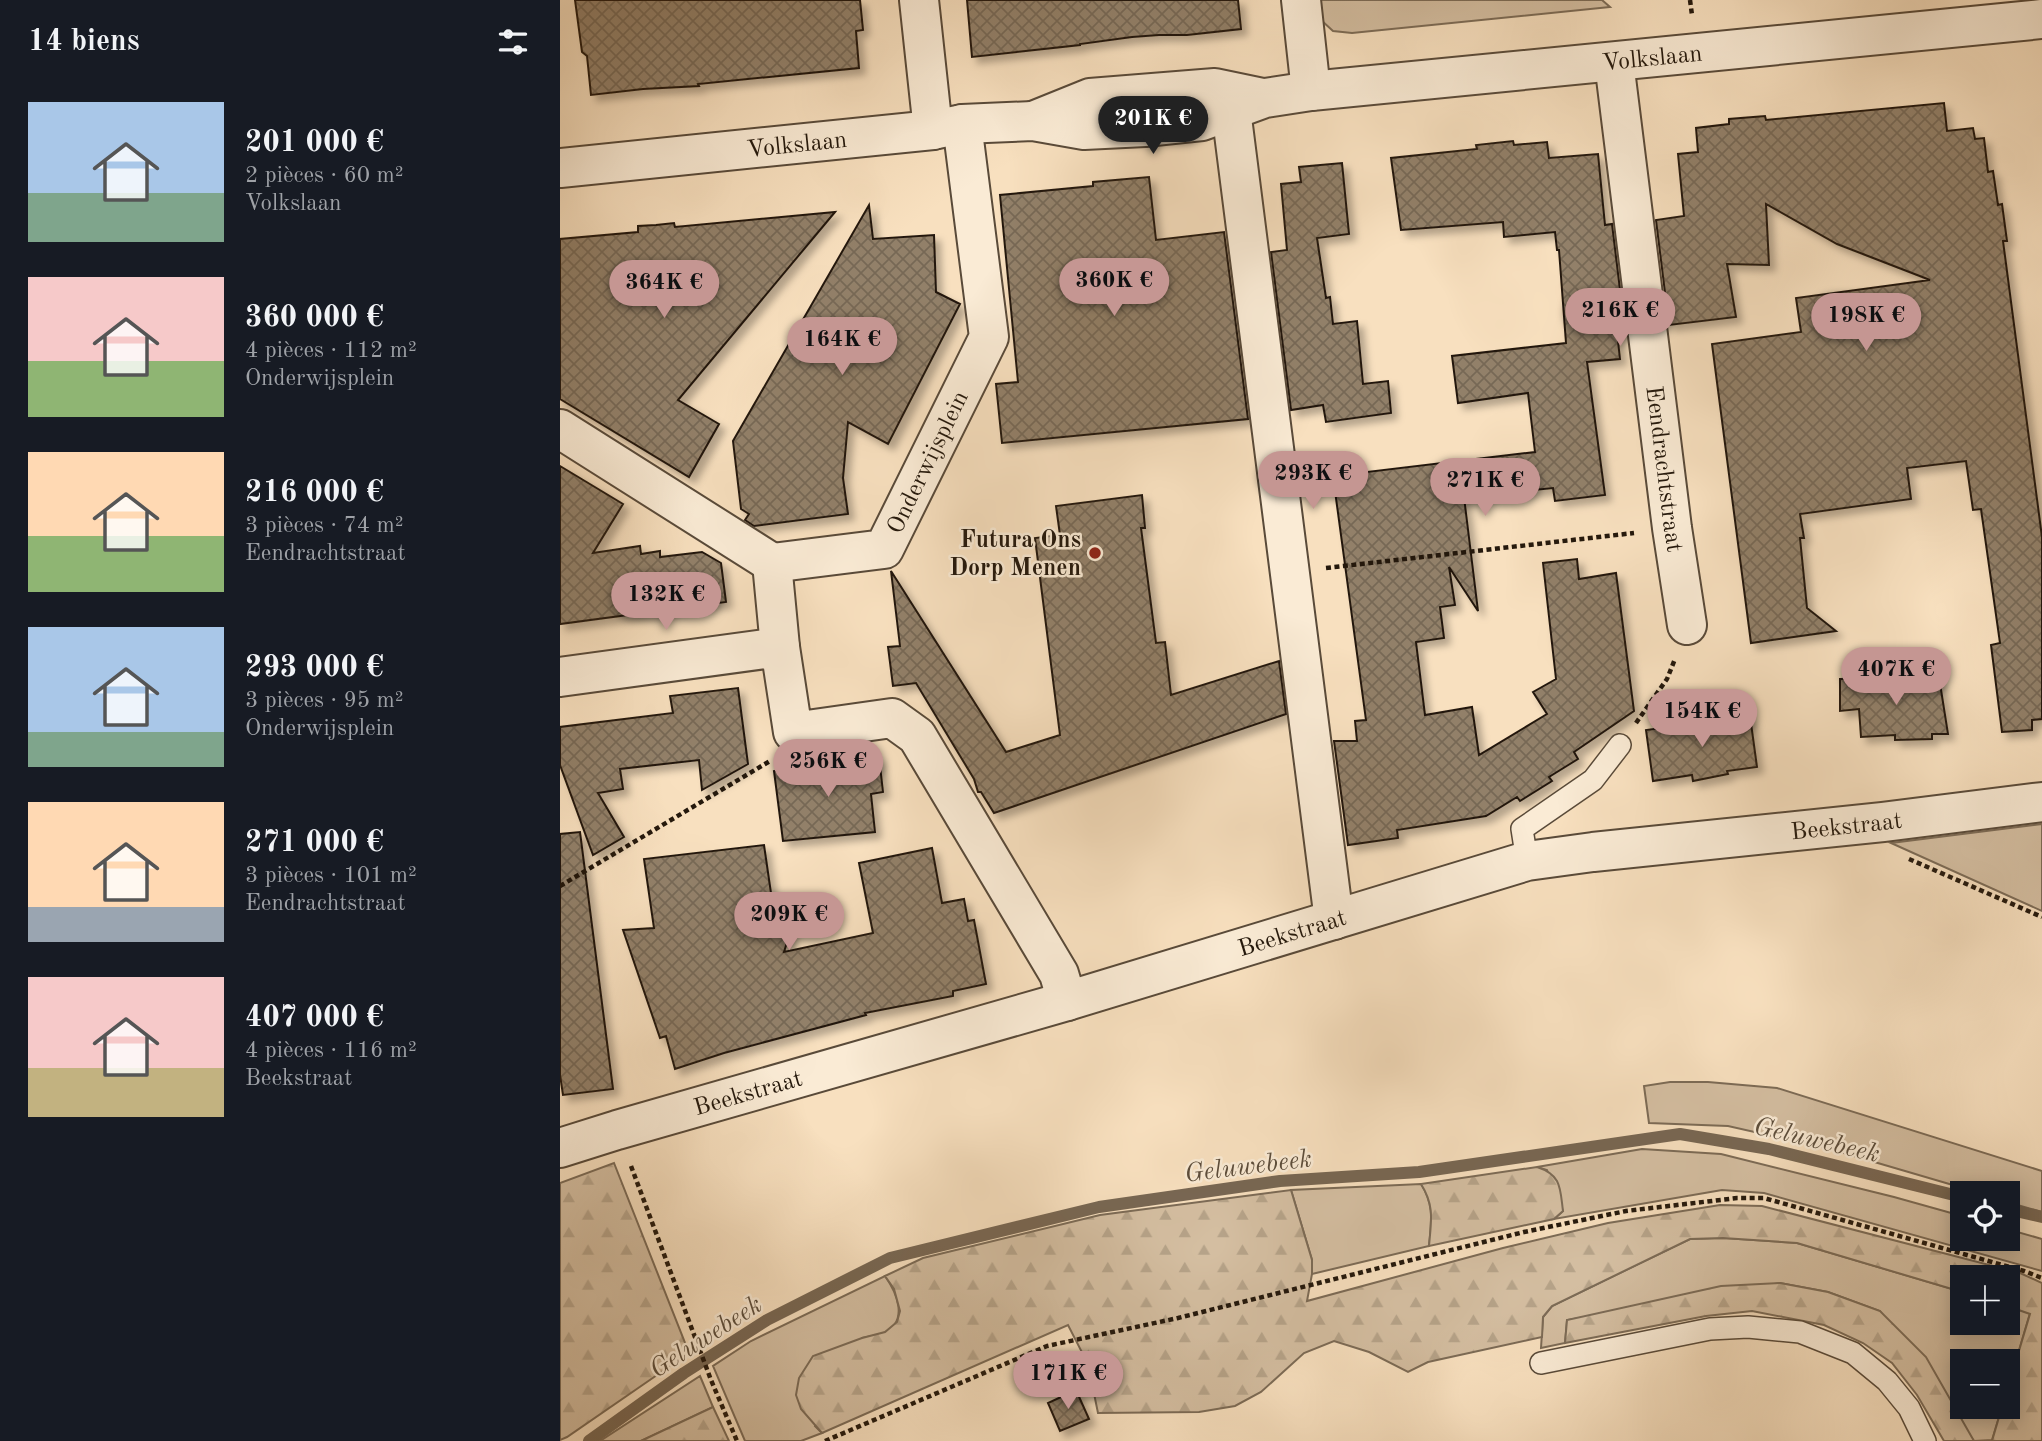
<!DOCTYPE html>
<html lang="fr">
<meta charset="utf-8">
<style>
:root{--surface:#171b24;--page:#20242c;--text:#f1f3f6;--muted:#9ea1a6;--accent:#c59692}
body{margin:0;font-family:"Old Standard TT",serif;background:var(--page);color:var(--text);height:100vh;display:flex;flex-direction:column;font-size:26px;white-space:nowrap}
*{box-sizing:border-box;margin:0}
p{font-size:23px;color:var(--muted)}
.icon{flex:none;width:38px;height:38px;fill:none;stroke:currentColor;stroke-width:2;stroke-linecap:round;stroke-linejoin:round}
.map{position:relative;flex:1;overflow:hidden}
.panel{display:flex;flex-direction:column;background:var(--surface);width:560px}
.panel>*{flex:none}
.tools{position:absolute;left:1390px;top:1181px;display:grid;gap:14px}
.tools a{display:grid;place-items:center;width:70px;height:70px;border-radius:0px;background:var(--surface);box-shadow:0 4px 18px #0003;font-size:35px}
.price{position:absolute;translate:-50% -60px;padding:0 16px;border-radius:24px;background:var(--accent);color:#111;font-size:23px;line-height:46px;filter:drop-shadow(0 2px 4px #0008)}
.price::after{content:'';position:absolute;left:50%;top:42px;width:21px;height:16px;margin-left:-10px;background:inherit;clip-path:polygon(0 0,100% 0,50% 100%)}
.price.current{background:#222;color:#fff}
ul{padding:0;list-style:none}
li{display:flex;align-items:center;gap:21px;height:175px;padding:0 28px}
li span{display:grid;place-items:center;flex:none;width:196px;height:140px;border-radius:0px;color:#555}
li>.icon{margin-inline-start:auto}
span .icon{width:84px;height:84px;fill:#fffc;stroke-width:1}
li b{font-size:30px}
h2{display:flex;justify-content:space-between;align-items:center;height:84px;padding:0 28px;font-size:30px}
main{display:flex;flex:1;min-height:0}
.map>svg:first-child{display:block}
</style>
<main>
<section class="panel">
<h2>14 biens<svg class="icon" aria-label="filters" viewBox="0 0 24 24"><path d="M4 7h16M4 17h16"/><circle cx="9" cy="7" r="2"/><circle cx="15" cy="17" r="2"/></svg></h2>
<ul>
<li><span style="background:linear-gradient(#a9c7e8 65%,#7fa58c 0)"><svg class="icon" aria-label="home" viewBox="0 0 24 24"><path d="M3 11l9-7 9 7M6 9v11h12V9"/></svg></span><div><b>201 000 €</b><p>2 pièces · 60 m²</p><p>Volkslaan</p></div></li>
<li><span style="background:linear-gradient(#f6c9c9 60%,#8fb573 0)"><svg class="icon" aria-label="home" viewBox="0 0 24 24"><path d="M3 11l9-7 9 7M6 9v11h12V9"/></svg></span><div><b>360 000 €</b><p>4 pièces · 112 m²</p><p>Onderwijsplein</p></div></li>
<li><span style="background:linear-gradient(#ffd9b3 60%,#8fb573 0)"><svg class="icon" aria-label="home" viewBox="0 0 24 24"><path d="M3 11l9-7 9 7M6 9v11h12V9"/></svg></span><div><b>216 000 €</b><p>3 pièces · 74 m²</p><p>Eendrachtstraat</p></div></li>
<li><span style="background:linear-gradient(#a9c7e8 75%,#7fa58c 0)"><svg class="icon" aria-label="home" viewBox="0 0 24 24"><path d="M3 11l9-7 9 7M6 9v11h12V9"/></svg></span><div><b>293 000 €</b><p>3 pièces · 95 m²</p><p>Onderwijsplein</p></div></li>
<li><span style="background:linear-gradient(#ffd9b3 75%,#9aa5b1 0)"><svg class="icon" aria-label="home" viewBox="0 0 24 24"><path d="M3 11l9-7 9 7M6 9v11h12V9"/></svg></span><div><b>271 000 €</b><p>3 pièces · 101 m²</p><p>Eendrachtstraat</p></div></li>
<li><span style="background:linear-gradient(#f6c9c9 65%,#c2b280 0)"><svg class="icon" aria-label="home" viewBox="0 0 24 24"><path d="M3 11l9-7 9 7M6 9v11h12V9"/></svg></span><div><b>407 000 €</b><p>4 pièces · 116 m²</p><p>Beekstraat</p></div></li>
</ul>
</section>
<div class="map">
<svg width="1482" height="1441" viewBox="0 0 1482 1441">
<defs>
<pattern id="forest-firs" width="22" height="20" patternUnits="userSpaceOnUse" patternTransform="scale(1.75)"><rect width="22" height="20" fill="#d4bea1"/><path d="M5 1l3.5 6h-7zM16 11l3.5 6h-7z" fill="#b6a389"/></pattern>
<pattern id="building-cross-hatch" width="8" height="8" patternUnits="userSpaceOnUse" patternTransform="scale(1.75)"><rect width="8" height="8" fill="#928069"/><path d="M0 0l8 8M0 8l8-8" fill="none" stroke="#776855"/></pattern>
<filter id="shadow"><feDropShadow dx="6" dy="6" stdDeviation="3.5" flood-color="#0004"/></filter>
</defs>
<rect width="100%" height="100%" fill="#f8e0bf"/>
<filter id="stains"><feTurbulence type="fractalNoise" baseFrequency=".00286" numOctaves="4"/><feColorMatrix values="0 0 0 0 .2 0 0 0 0 .09 0 0 0 0 .02 0 0 0 .5 -.17"/></filter>
<radialGradient id="worn" r=".72"><stop offset=".6" stop-color="#630" stop-opacity="0"/><stop offset="1" stop-color="#630" stop-opacity=".3"/></radialGradient>
<!-- grass -->
<path fill="#d4bea1" stroke="#7c6b56" stroke-width="2" d="M760,0H1042L1050,7L792,33L773,31L761,20Z
M1482,824V911L1331,843Z
M1110,1082H1148L1217,1088L1482,1171V1212L1447,1202V1194L1420,1193L1270,1149L1168,1126L1089,1123L1084,1086Z
M1082,1149L1161,1154L1334,1197L1402,1216V1239H1447V1229L1482,1239V1271L1204,1193L1162,1190L994,1219L1003,1211L987,1170L977,1167Z
M861,1184C875,1206 871,1222 869,1246L752,1274V1260L731,1190Z
M1163,1238L1237,1243L1402,1292V1323H1447V1306L1470,1313L1447,1391V1362H1402V1407H1442L1432,1440L1414,1441L1320,1311L1268,1292L1220,1283L1007,1320L1005,1343L981,1348L983,1317L992,1306L1130,1239Z
M325,1276C337,1293 349,1321 324,1333C318,1336 309,1336 302,1338L255,1426L262,1433L241,1441H185L153,1366L191,1341Z
M140,1376L153,1407L81,1441H40Z"/>
<!-- forest -->
<path fill="url(#forest-firs)" stroke="#7c6b56" stroke-width="2" d="M54,1163L129,1353L7,1437L0,1440V1183Z
M977,1167C1002,1175 1000,1189 1003,1211L994,1219L869,1246C871,1222 875,1206 861,1184Z
M731,1190L752,1260V1274L747,1301L943,1248L1048,1223L1160,1205L1202,1206L1460,1273L1482,1283V1441H1432L1442,1407H1447V1391L1470,1314L1447,1306V1278H1402V1292L1237,1243L1163,1238L1130,1239L992,1306L983,1317L982,1337L868,1362L848,1372L809,1352L774,1341L744,1353L701,1392L675,1406L639,1412L538,1413L528,1364L508,1325L262,1433L241,1409L236,1395L239,1378L253,1356L302,1338L325,1332L337,1322L340,1311L334,1289L325,1276L363,1258L540,1215Z
M1220,1283L1268,1292L1320,1311L1366,1357L1414,1441H1384L1357,1395L1332,1363L1303,1343L1264,1325L1192,1311L1146,1316L1005,1343L1007,1320L1161,1286Z
M153,1407L169,1441H81Z"/>
<g fill="none" stroke-linecap="round" stroke-linejoin="round">
<!-- stream -->
<path stroke="#786753" stroke-width="12" d="M1447,1209L1482,1217
M29,1441L124,1373L207,1320L330,1258L539,1207L720,1181L859,1172L1120,1134L1209,1149L1402,1197"/>
</g>
<!-- building -->
<path fill="url(#building-cross-hatch)" stroke="#24180c" stroke-width="2" filter="url(#shadow)" d="M15,0H300L303,30L296,31L299,68L138,84L139,86L83,89L31,95L27,56L22,52Z
M407,0H678L681,29L627,35H599L572,37L520,44V45L412,57Z
M1384,103L1387,131L1413,128L1415,139L1424,138L1428,172L1433,171L1438,205L1442,204L1447,241H1443L1482,537V719L1472,720V730L1442,732L1431,645L1440,643L1421,509L1413,510L1406,461L1347,468L1351,499L1240,514L1244,538H1240L1247,608L1276,631L1191,643L1152,344L1241,332L1236,298L1370,280L1277,244L1206,204L1209,265L1167,264L1176,317L1109,325L1096,220L1124,216L1118,154L1138,152L1136,128L1169,124V119L1205,116L1206,120Z
M953,141L954,145L987,142L989,158L1038,154L1045,225L1052,224L1065,331L1057,332L1060,359L1027,362L1045,495L995,501L993,488L904,497L918,611L889,567L895,605L880,607L884,638L856,642L865,715L912,707L919,755L987,714L973,692L996,679L983,563L1017,559L1019,579L1056,573L1074,711L1014,752L1018,759L989,777L992,781L960,801L957,797L926,816L837,830L838,838L788,845L774,741H797L795,721L806,720L773,476L975,452L968,393L898,403L892,356L1006,343L999,250H997L995,232L944,237L943,222L841,230L831,158L917,149L916,145Z
M782,163L789,234L757,238L766,298L770,297L773,324L797,321L803,384L828,381L831,413L766,422L763,405L731,410L711,252L727,250L721,184L741,182L739,167Z
M589,177L596,240L664,232L688,419L442,443L436,384L458,382L440,195L533,186V182Z
M309,205L313,239L374,235L376,292L400,304L328,444L288,422L283,478L288,514L194,526L185,520L189,514L181,509L173,441Z
M275,212L118,400L159,424L129,477L0,399V239L78,232V226L96,225L114,223L115,227Z
M0,466L63,504L33,553L80,546L81,554L100,551V557L142,552L161,563L166,602L0,624Z
M582,495L585,528H581L596,643L605,642L611,695L719,661L726,714L434,813L421,792H418L414,779L356,683L333,686L328,647L340,646L331,571L446,752L500,735L475,538L500,535L496,506Z
M1379,677L1388,734H1372V739L1335,740V735L1301,737L1299,709L1280,711V679Z
M178,688L188,764L142,790L139,760L60,769L63,789L38,793L64,837L33,855L0,765V727L113,713L110,696Z
M1190,716L1197,767L1167,771L1168,774L1133,781L1132,775L1093,781L1086,730Z
M319,757L323,792L311,794L315,832L223,841L214,771Z
M20,832L53,1089L3,1095L0,1075V834Z
M204,845L212,900L224,899L229,936L224,952L313,933L299,863L372,848L382,903L404,899L408,921L414,920L426,984L393,991V996L305,1013L306,1015L164,1053L115,1069L106,1036L100,1038L63,930L94,928L84,859Z
M516,1390L529,1419L500,1431L488,1403Z"/>
<g fill="none" stroke-linecap="round" stroke-linejoin="round">
<defs>
<path id="service" d="M967,861L962,829L1033,780L1060,745
M981,1363L1150,1329L1188,1327L1240,1332L1293,1353L1327,1381L1349,1408L1365,1441"/>
<g id="minor">
<path d="M359,0L373,130"/>
<path d="M741,0L751,91"/>
<path id="s1" d="M1054,62L1112,528L1127,625"/>
<path d="M671,110L774,920"/>
<path d="M473,121L530,98L655,88L703,98"/>
<path d="M402,124L429,337L324,549L212,563L220,647L233,732L332,718L357,736L499,974L507,1001"/>
<path id="s2" d="M0,168L373,130L402,124L473,121L524,130L585,127L642,121L705,98L751,91L1482,19"/>
<path d="M0,429L212,563"/>
<path d="M0,677L220,647"/>
<path id="s3" d="M0,1148L57,1130L507,1001L967,861L1033,852L1323,822L1482,802"/>
</g>
</defs>
<!-- service casing -->
<use href="#service" stroke="#594a39" stroke-width="24"/>
<!-- minor casing -->
<use href="#minor" stroke="#594a39" stroke-width="42"/>
<!-- path -->
<path stroke="#24180c" stroke-width="4.5" stroke-dasharray="5 3.5" stroke-linecap="butt" d="M1130,0L1132,15
M766,568L1074,533
M1076,723L1107,679L1115,659
M1349,859L1482,917
M0,886L210,761
M71,1166L151,1380L177,1441
M265,1441L487,1346L618,1318L964,1232L1066,1211L1177,1198H1204L1464,1271L1482,1278"/>
<!-- service -->
<use href="#service" stroke="#faebd5" stroke-width="21"/>
<!-- minor -->
<use href="#minor" stroke="#faebd5" stroke-width="38"/>
</g>
<!-- markers -->
<circle fill="#8f2418" stroke="#faebd5" stroke-width="2.5" cx="535" cy="553" r="7"/>
<g text-anchor="middle" stroke-width="5" stroke-linejoin="round" paint-order="stroke">
<!-- street labels -->
<g font-size="24" fill="#24180c" stroke="#faebd5">
<text dy="8" stroke="none"><textPath href="#s2" startOffset="1102">Volkslaan</textPath></text>
<text dy="8" stroke="none"><textPath href="#s2" startOffset="238">Volkslaan</textPath></text>
<text transform="translate(367 462) rotate(-64)" y="8">Onderwijsplein</text>
<text dy="8" stroke="none"><textPath href="#s1" startOffset="410">Eendrachtstraat</textPath></text>
<text dy="8" stroke="none"><textPath href="#s3" startOffset="1330">Beekstraat</textPath></text>
<text dy="8" stroke="none"><textPath href="#s3" startOffset="763">Beekstraat</textPath></text>
<text dy="8" stroke="none"><textPath href="#s3" startOffset="196">Beekstraat</textPath></text>
</g>
<!-- poi labels -->
<g font-size="24" font-weight="bold" fill="#24180c" stroke="#faebd5" text-anchor="end">
<text x="521" y="547">Futura Ons<tspan x="521" dy="28">Dorp Menen</tspan></text>
</g>
<!-- water labels -->
<g font-size="26" font-style="italic" fill="#5c4d3b" stroke="#faebd5">
<text transform="translate(1257 1139) rotate(13)" y="9">Geluwebeek</text>
<text transform="translate(688 1165) rotate(-7)" y="9">Geluwebeek</text>
<text transform="translate(145 1336) rotate(-33)" y="9">Geluwebeek</text>
</g>
</g>
<rect width="100%" height="100%" filter="url(#stains)"/>
<rect width="100%" height="100%" fill="url(#worn)"/>
</svg>
<div class="tools">
<a><svg class="icon" aria-label="locate" viewBox="0 0 24 24"><circle cx="12" cy="12" r="6"/><path d="M12 2v4M12 18v4M2 12h4M18 12h4"/></svg></a>
<a>+</a>
<a>−</a>
</div>
<b class="price current" style="left:593px;top:156px">201K €</b>
<b class="price" style="left:554px;top:318px">360K €</b>
<b class="price" style="left:104px;top:320px">364K €</b>
<b class="price" style="left:1060px;top:348px">216K €</b>
<b class="price" style="left:1306px;top:353px">198K €</b>
<b class="price" style="left:282px;top:377px">164K €</b>
<b class="price" style="left:753px;top:511px">293K €</b>
<b class="price" style="left:925px;top:518px">271K €</b>
<b class="price" style="left:106px;top:632px">132K €</b>
<b class="price" style="left:1336px;top:707px">407K €</b>
<b class="price" style="left:1142px;top:749px">154K €</b>
<b class="price" style="left:268px;top:799px">256K €</b>
<b class="price" style="left:229px;top:952px">209K €</b>
<b class="price" style="left:508px;top:1411px">171K €</b>
</div>
</main>
